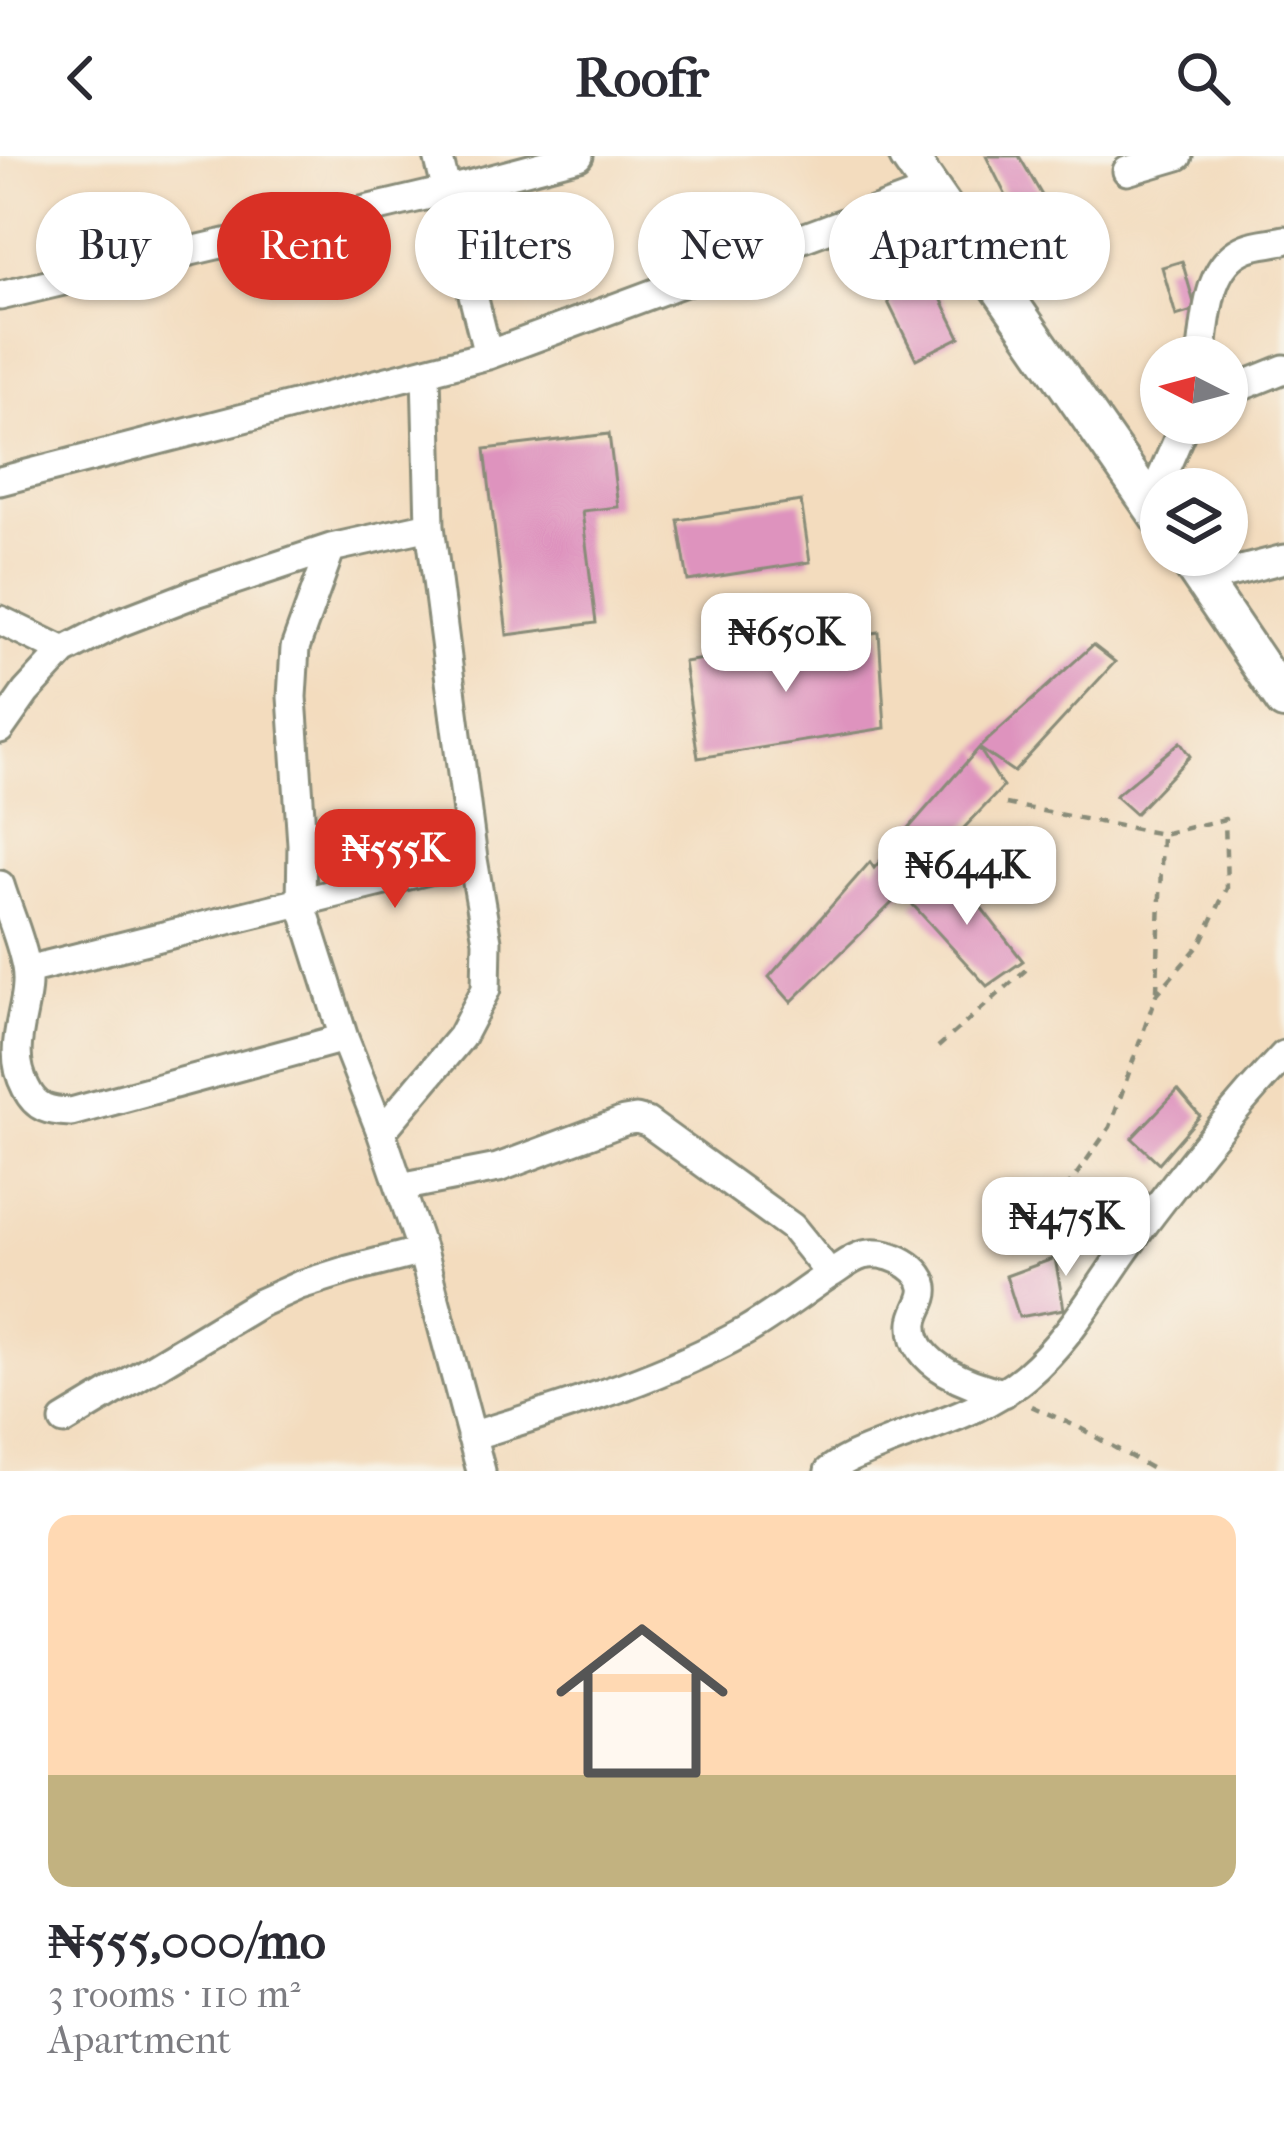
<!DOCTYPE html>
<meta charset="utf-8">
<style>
:root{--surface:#fff;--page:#f7f7f7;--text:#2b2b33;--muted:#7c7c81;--accent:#d93025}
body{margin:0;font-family:"IM FELL French Canon",serif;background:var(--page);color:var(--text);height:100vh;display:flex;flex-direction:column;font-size:45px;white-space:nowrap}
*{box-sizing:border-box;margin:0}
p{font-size:39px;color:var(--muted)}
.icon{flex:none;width:66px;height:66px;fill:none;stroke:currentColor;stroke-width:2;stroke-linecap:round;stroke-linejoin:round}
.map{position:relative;height:1315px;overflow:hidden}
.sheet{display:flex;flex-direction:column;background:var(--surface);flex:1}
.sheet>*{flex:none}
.hud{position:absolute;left:36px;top:36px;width:1212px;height:108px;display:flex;gap:24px}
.needle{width:78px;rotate:276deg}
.controls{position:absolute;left:1140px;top:180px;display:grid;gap:24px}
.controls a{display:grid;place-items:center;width:108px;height:108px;border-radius:50%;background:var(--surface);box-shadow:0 3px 9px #0004;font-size:60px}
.price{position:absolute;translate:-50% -102px;padding:0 27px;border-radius:24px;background:#fff;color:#222;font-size:39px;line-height:78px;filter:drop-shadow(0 3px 6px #0008)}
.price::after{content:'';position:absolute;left:50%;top:72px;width:36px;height:27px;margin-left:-18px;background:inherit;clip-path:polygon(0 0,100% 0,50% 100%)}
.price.current{background:var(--accent);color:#fff}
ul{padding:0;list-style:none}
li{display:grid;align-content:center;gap:24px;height:636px;padding:0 48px}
li span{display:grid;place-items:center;height:372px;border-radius:24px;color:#555}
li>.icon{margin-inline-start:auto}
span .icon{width:216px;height:216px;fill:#fffc;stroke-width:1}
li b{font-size:51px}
.tag{padding:0 42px;border-radius:54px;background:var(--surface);box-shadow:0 3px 9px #0004;font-size:42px;line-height:108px}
.tag.current{background:var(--accent);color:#fff}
header{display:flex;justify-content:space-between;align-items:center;height:156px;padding:0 48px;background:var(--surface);font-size:54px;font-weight:700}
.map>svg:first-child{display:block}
</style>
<header><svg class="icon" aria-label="back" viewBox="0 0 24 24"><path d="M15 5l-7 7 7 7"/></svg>Roofr<svg class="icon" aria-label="search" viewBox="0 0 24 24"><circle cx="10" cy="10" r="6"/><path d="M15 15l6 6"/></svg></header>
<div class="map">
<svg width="1284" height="1315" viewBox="0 0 1284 1315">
<rect width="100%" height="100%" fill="#f7f3e8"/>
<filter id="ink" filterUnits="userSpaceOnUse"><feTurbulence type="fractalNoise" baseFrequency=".00833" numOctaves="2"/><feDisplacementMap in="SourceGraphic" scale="24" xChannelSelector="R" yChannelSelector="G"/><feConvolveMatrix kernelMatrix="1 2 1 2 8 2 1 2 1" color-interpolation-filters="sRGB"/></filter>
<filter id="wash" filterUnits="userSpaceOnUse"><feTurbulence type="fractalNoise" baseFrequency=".004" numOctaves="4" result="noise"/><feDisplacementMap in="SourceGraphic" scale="48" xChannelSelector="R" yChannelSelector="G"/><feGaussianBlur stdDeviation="2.7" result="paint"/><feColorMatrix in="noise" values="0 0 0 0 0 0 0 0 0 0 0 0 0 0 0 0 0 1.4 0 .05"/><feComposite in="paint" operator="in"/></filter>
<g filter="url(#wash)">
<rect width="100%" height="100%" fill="#f3dcbe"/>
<g id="blocks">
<!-- building -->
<path fill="#de93be" d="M986,0H1019L1051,55L1019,66Z
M1182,105L1196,154L1176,160L1162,111Z
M931,122L960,181L916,203L887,144Z
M609,278L618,351L582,355L596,467L507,479L485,293Z
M801,345L810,406L688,425L678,364Z
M879,476L885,572L698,602L684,506Z
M1093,489L1115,506L1014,616L979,592L1003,631L898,741L791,846L769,821L870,706L874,712L979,592Z
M1180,586L1190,600L1135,658L1115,640Z
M948,709L1023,805L987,830L913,749Z
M1178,934L1200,960L1159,1007L1132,982Z
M1055,1102L1064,1153L1019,1161L1006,1120Z"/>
</g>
</g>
<g filter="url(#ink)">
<use href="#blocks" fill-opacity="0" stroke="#898c79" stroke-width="3"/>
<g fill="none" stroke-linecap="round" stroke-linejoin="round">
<defs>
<path id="minor" d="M1127,15L1178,0
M0,140L446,35L579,0
M488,199L932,34
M1201,201C1207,164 1206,108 1246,92C1258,87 1272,87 1284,84
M1227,236L1284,213
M0,325L488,199L438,0
M1150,348L1185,267
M430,370L331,392L295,492L292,541L302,688L301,746L344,882L381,976L422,1095L481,1315
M1202,424L1284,403
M0,464L64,495
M0,573L26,536L64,495L118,467L196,437L331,392
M0,729C8,755 21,783 26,811C33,850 3,889 26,932C36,953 49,955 71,956L344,882
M27,814L473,703
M381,976L461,881L486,833L487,785L473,703L430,370L426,217
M400,1031L498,1012L624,965L636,963L647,966L792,1071L830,1118C801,1137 774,1159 744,1176C658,1224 564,1251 471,1280
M830,1118C840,1112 851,1102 863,1099C884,1093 920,1108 924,1131C926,1144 915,1154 914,1167C911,1210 973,1230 1004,1237
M64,1265L260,1147L300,1129L348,1114L422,1095
M829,1315C845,1302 867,1295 886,1287C934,1268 986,1254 1026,1220C1070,1183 1099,1129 1133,1083C1180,1020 1229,957 1284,899"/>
<path id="major" d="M908,0L1161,364
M1185,399L1284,545"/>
</defs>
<!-- minor casing -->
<use href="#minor" stroke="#898c79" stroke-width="33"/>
<!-- major casing -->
<use href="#major" stroke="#898c79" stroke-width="42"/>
<!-- path -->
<path stroke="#898c79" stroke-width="4.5" stroke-dasharray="9 9" stroke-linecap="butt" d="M1006,648L1162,678L1225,663L1227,732L1201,787L1156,839L1110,971L1038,1073L1039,1108
M1157,835L1162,678
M938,891L1029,811
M1031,1250L1080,1272L1156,1315"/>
<!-- minor -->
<use href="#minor" stroke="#fff" stroke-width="27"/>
<!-- major -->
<use href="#major" stroke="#fff" stroke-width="36"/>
</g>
</g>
</svg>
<div class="controls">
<a><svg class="needle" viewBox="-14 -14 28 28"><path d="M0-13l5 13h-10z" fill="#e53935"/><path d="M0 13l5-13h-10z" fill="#7c7c81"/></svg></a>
<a><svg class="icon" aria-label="layers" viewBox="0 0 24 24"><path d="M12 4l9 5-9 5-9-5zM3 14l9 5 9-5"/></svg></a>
</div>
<b class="price" style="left:786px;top:539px">₦650K</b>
<b class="price current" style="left:395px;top:755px">₦555K</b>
<b class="price" style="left:967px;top:772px">₦644K</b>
<b class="price" style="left:1066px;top:1123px">₦475K</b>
<div class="hud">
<a class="tag">Buy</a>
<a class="tag current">Rent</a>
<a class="tag">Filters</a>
<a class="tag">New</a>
<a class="tag">Apartment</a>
</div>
</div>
<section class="sheet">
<ul>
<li><span style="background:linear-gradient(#ffd9b3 70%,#c2b280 0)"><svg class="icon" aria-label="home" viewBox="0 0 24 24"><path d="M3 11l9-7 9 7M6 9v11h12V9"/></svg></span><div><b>₦555,000/mo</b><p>3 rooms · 110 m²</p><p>Apartment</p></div></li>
</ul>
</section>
